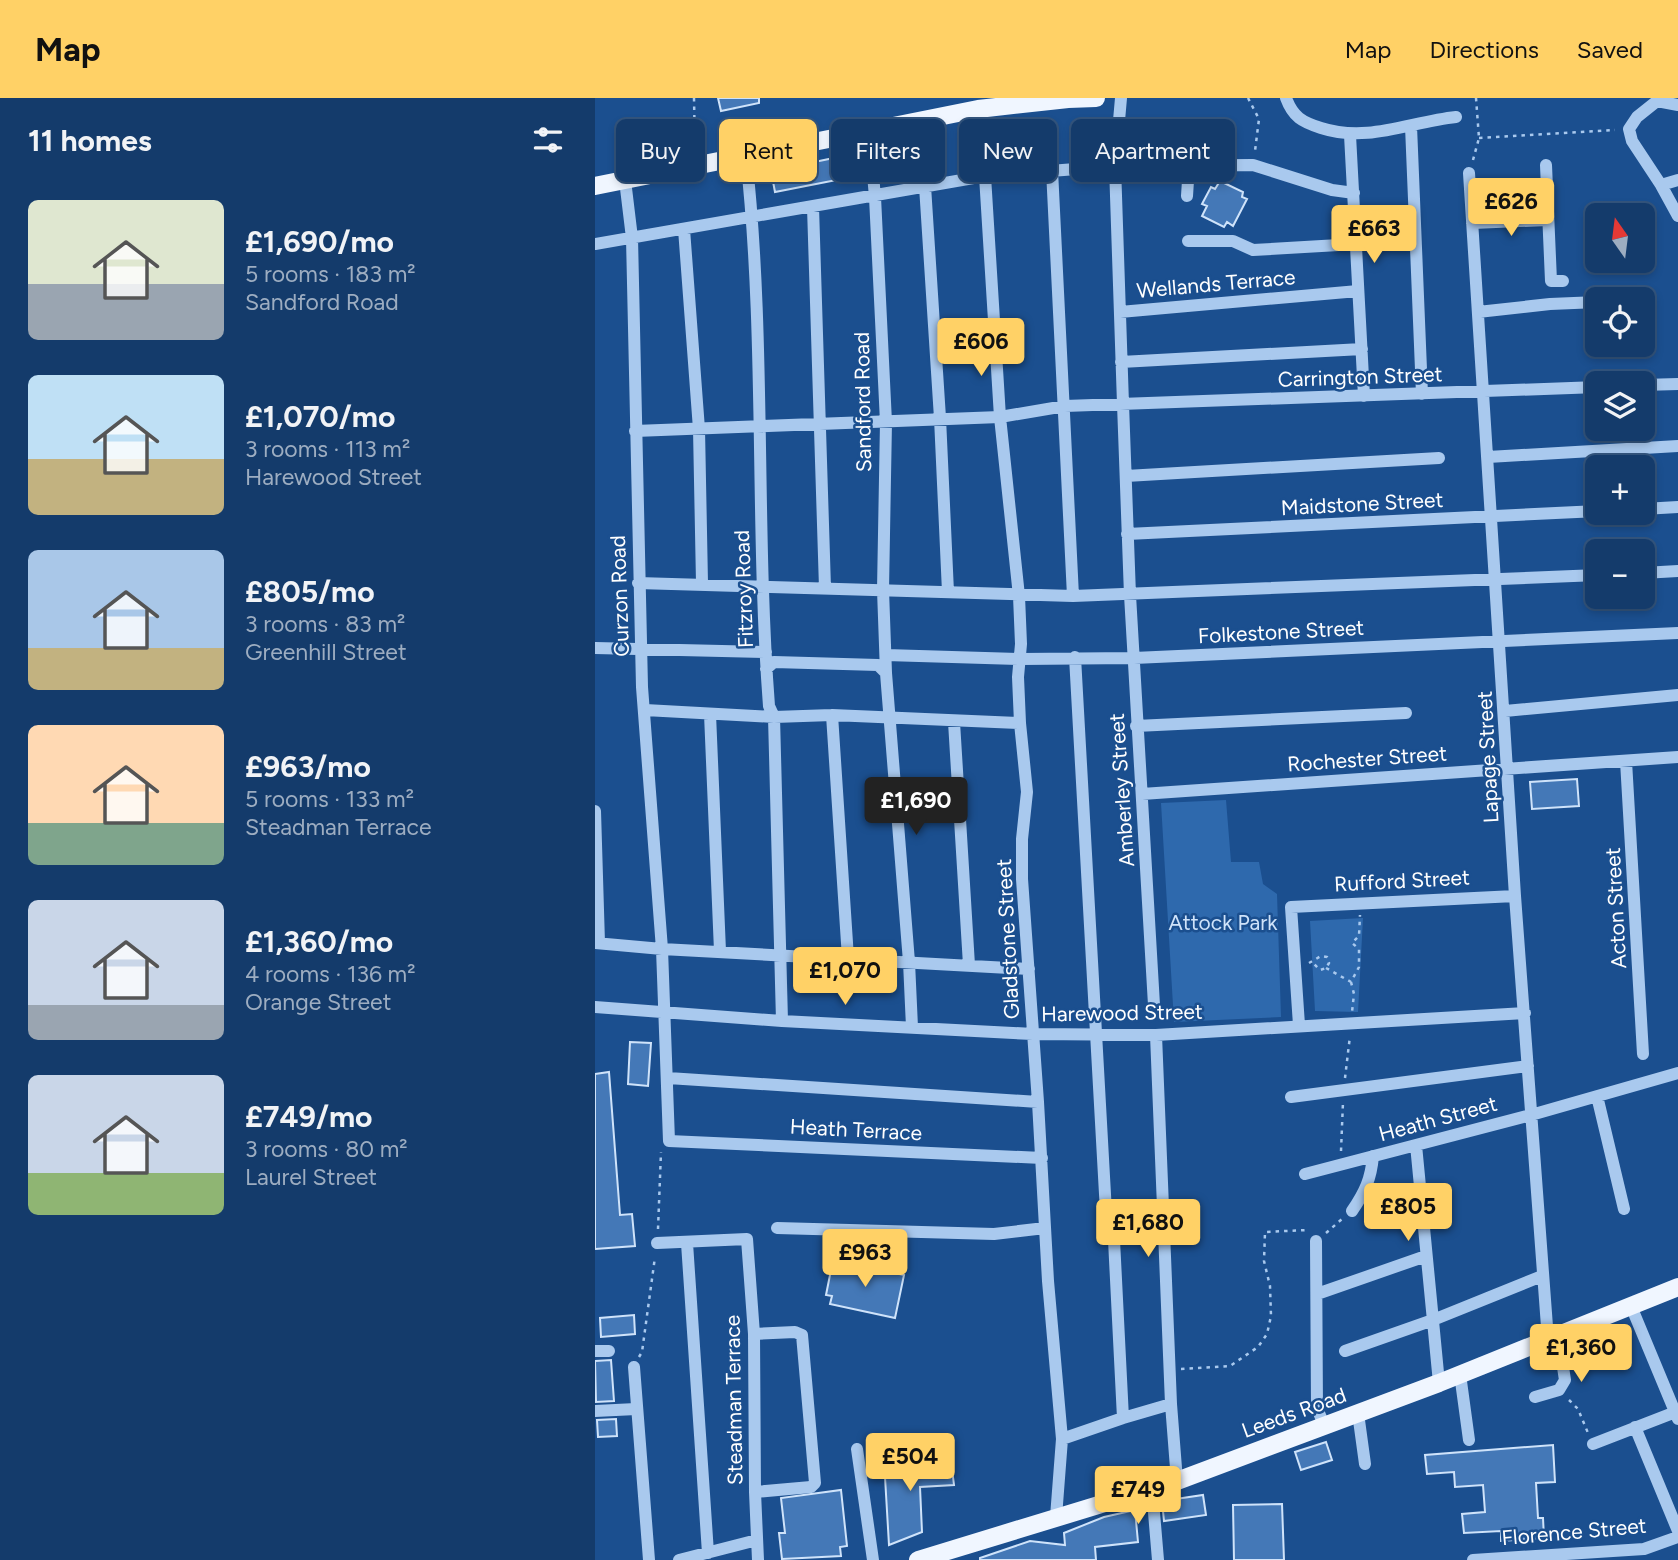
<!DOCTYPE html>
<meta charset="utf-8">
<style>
:root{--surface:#143b6b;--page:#214673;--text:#f1f3f6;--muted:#9dadc1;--line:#33557e;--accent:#ffd166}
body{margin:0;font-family:Figtree,sans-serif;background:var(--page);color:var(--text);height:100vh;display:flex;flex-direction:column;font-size:26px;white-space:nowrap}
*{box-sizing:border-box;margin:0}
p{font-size:23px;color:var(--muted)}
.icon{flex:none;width:38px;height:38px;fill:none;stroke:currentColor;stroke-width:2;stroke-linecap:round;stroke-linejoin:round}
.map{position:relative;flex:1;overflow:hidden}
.drawer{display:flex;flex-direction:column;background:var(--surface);width:595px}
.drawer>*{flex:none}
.banner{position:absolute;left:21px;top:21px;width:665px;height:63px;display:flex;gap:14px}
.needle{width:46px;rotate:346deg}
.buttons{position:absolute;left:990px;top:105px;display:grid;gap:14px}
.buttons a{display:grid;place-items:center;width:70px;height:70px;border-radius:10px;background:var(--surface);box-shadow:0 4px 10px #0003,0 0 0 2px var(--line);font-size:35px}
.price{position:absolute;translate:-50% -60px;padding:0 16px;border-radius:7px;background:var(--accent);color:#111;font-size:23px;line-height:46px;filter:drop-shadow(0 2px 4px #0008)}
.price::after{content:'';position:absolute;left:50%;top:42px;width:21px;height:16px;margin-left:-10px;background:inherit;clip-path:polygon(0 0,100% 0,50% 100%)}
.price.current{background:#222;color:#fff}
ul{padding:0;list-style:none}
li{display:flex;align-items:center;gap:21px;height:175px;padding:0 28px}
li span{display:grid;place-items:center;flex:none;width:196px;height:140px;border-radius:10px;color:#555}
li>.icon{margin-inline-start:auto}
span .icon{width:84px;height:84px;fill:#fffc;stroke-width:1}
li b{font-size:30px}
h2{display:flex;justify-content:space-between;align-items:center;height:84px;padding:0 28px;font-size:30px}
.pill{padding:0 24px;border-radius:10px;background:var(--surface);box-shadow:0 4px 10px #0003,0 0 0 2px var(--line);font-size:24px;line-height:63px}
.pill.current{background:var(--accent);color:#111}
header{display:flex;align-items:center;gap:42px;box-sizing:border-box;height:98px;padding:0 35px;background:var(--accent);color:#111}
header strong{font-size:33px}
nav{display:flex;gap:38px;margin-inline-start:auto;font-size:24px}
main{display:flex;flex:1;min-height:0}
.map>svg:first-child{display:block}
</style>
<header>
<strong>Map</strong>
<nav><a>Map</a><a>Directions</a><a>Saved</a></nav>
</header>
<main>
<section class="drawer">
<h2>11 homes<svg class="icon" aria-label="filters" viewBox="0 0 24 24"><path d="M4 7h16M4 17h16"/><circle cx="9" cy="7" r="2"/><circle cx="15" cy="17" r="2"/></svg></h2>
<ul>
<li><span style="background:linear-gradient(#dfe7d0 60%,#9aa5b1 0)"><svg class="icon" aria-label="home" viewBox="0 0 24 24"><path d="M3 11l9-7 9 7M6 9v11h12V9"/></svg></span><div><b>£1,690/mo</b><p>5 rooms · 183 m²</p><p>Sandford Road</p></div></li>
<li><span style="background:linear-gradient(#bfe0f5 60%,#c2b280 0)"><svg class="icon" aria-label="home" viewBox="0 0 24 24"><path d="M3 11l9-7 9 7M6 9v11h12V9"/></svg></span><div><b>£1,070/mo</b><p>3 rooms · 113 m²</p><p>Harewood Street</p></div></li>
<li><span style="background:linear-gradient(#a9c7e8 70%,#c2b280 0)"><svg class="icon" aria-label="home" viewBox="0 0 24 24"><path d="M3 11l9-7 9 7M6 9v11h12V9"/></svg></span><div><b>£805/mo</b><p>3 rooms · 83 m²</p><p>Greenhill Street</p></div></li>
<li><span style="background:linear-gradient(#ffd9b3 70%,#7fa58c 0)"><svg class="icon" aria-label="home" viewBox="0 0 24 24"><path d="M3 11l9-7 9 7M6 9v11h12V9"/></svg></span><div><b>£963/mo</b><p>5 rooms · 133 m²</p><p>Steadman Terrace</p></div></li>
<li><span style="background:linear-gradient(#c9d6e8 75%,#9aa5b1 0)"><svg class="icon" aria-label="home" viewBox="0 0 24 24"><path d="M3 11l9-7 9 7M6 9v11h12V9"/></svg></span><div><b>£1,360/mo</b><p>4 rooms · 136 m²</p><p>Orange Street</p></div></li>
<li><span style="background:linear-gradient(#c9d6e8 70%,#8fb573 0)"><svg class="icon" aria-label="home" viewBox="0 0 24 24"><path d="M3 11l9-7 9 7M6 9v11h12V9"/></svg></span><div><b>£749/mo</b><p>3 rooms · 80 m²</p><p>Laurel Street</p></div></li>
</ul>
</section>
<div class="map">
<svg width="1083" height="1462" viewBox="0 0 1083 1462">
<rect width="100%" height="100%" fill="#1b4f8f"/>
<!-- green -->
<path fill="#2e69ad" d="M631,702L636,764H664L668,786L682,796L686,919L579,924L566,705Z
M768,820L763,914L720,913L715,823Z"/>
<!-- building -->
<path fill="#4478b7" stroke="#cfe3fa" stroke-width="2" d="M123,0H164V5L126,13Z
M258,56L262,78L180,94L176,73Z
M625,83L648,94L647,99L652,101L638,128L632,124L629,129L607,118L612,108L607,106L616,89L620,91Z
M982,681L984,708L937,711L935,684Z
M35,944L56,945L53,988L33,986Z
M14,974L25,1117L37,1116L40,1148L0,1151V976Z
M243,1163L309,1177L300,1220L235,1206L237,1198L231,1197L236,1172L241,1173Z
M39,1217L40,1236L6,1239L5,1220Z
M16,1262L19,1303L1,1304L0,1263Z
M21,1321L22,1338L3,1339L2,1322Z
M731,1344L737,1362L706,1372L700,1354Z
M958,1347L960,1384L941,1385L943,1420H948L949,1440L906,1443V1433L869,1435L867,1416L890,1414L888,1387L860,1389L859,1374L832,1376L830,1357Z
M324,1360V1365L356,1363L359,1387L325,1389L327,1434L294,1447L289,1362Z
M246,1392L252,1448L245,1449L246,1458L187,1461L184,1435H190L186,1400Z
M608,1397L611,1417L569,1423L567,1403Z
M687,1406L689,1462H639L638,1407Z
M540,1412L543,1444L500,1449L501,1462H385V1460L435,1443L470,1447L469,1435L509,1419Z"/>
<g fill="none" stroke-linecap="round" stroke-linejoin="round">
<!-- path -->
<path stroke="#a9c9ee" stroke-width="2.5" stroke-dasharray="3.5 5" stroke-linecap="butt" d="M99,0L100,53
M653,0L664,21L660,53
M884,40L1020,32
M878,62L884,40L881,0
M714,865L726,858L732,859L734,865L731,870L725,872L718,865
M731,870L756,884L764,869V851L757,845L764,838L765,817
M756,884L759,896L757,914
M750,980L755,938
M746,1053L748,1004
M63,1131L66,1054
M731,1135L747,1121
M44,1259L47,1254L60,1159
M586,1271L635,1268L663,1249L672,1236L676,1218L675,1188L669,1163L670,1134L713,1132
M974,1302L983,1311L993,1335"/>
<!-- minor -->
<path stroke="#a9c9ee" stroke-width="12" d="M526,0L520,68L528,306L535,497L559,907
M691,0C698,19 707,24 726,30C773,45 814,24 861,19
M1083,7L1062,3L1042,19L1034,31L1037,43L1066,87L1083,118
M383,11L390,78L405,319L424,498L426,546L423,579L425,625L432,694L427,741V781L443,1004L453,1183L467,1341L461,1419
M816,28L827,296
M274,32L280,99L291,324L288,492L291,575
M755,37L769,298
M151,58C171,240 160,425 174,608L179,619L187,923
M951,67L956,183H968
M457,72L478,498
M874,75L920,798L953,1242
M30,82L37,140L47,589L67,851L74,1043L447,1060
M1066,87L1083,82
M330,88L345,320L353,494
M592,98L594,67
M218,109L230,490
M877,125L953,122
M89,131L104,331L107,485
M593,143H638L658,152L761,146
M0,146L390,78L520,68L658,67L737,92L759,95
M525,214L763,193
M883,214L955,206L1003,204
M526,264L767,251
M1048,287L1083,286
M40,333L405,319L470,308L1003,289
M893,359L1083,348
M531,378L844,360
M1048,411L1083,409
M532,436L1003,413
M1048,475L1083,473
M43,485L478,498L1003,477
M0,550L171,554
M291,557L426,561L539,560L1083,535
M480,559L512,1132L519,1142L528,1320
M171,571L179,564L283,567L291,575L314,864L317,929
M50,612L179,619L237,617L425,625
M910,613L1083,597
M115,616L125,853
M237,617L253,860
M359,624L374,867
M541,628L811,615
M1031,663L1048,956
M547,696L1083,659
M0,713L4,845
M0,845L67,851L434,871
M0,909L187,923L438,936L561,937L930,915
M704,927L696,809L920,798
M561,937L576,1306L582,1383
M73,980L443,1004
M1002,998L1029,1111
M696,999L933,968
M821,1047L844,1285
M710,1076L936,1017L1083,975
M757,1113C770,1094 776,1081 778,1058
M182,1130L399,1136L450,1130
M721,1143L722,1310L729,1327
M62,1145L152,1141L159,1236L160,1394L163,1462
M92,1145L113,1455
M722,1196L831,1158
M1036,1208L1083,1321
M159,1236L200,1234L207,1237L220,1385L216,1389L160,1394
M0,1253H14
M750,1253L838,1222L947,1178
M39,1269L54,1462
M865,1276L874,1342
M940,1299L964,1292L970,1282L963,1237
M0,1313L41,1311
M763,1315L770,1366
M1040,1329L1083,1433
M467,1341L528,1320L576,1306
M998,1346L1083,1313
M262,1351L278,1462
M557,1391L563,1462
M84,1462L162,1442
M878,1462L1049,1451L1083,1439"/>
<!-- major -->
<path stroke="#f0f6ff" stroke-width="18" d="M0,88L383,11L473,1L501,0
M323,1462L582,1383L844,1285L1083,1189"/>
</g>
<g text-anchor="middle" stroke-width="5" stroke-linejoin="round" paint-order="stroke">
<!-- street labels -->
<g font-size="21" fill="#fff" stroke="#1b4f8f">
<text transform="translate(621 186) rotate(-5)" y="7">Wellands Terrace</text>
<text transform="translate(765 279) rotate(-2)" y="7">Carrington Street</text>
<text transform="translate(268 304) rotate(-91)" y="7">Sandford Road</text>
<text transform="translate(767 406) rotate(-3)" y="7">Maidstone Street</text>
<text transform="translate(149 491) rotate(-92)" y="7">Fitzroy Road</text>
<text transform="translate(25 498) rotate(-92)" y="7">Curzon Road</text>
<text transform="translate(686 534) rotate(-3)" y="7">Folkestone Street</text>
<text transform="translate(893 659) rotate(-93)" y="7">Lapage Street</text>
<text transform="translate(772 661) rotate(-4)" y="7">Rochester Street</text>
<text transform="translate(527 692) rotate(-94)" y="7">Amberley Street</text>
<text transform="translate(807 783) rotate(-3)" y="7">Rufford Street</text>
<text transform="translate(1021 810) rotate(-93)" y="7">Acton Street</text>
<text transform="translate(413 841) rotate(-93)" y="7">Gladstone Street</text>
<text transform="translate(527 915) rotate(-1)" y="7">Harewood Street</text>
<text transform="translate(843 1021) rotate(-15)" y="7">Heath Street</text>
<text transform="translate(261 1032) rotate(3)" y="7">Heath Terrace</text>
<text transform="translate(139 1302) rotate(-91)" y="7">Steadman Terrace</text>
<text transform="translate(699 1315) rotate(-20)" y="7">Leeds Road</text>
<text transform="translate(979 1434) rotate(-5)" y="7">Florence Street</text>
</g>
<!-- park labels -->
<g font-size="21" fill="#cfe3fa" stroke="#1b4f8f">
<text x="628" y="832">Attock Park</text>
</g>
</g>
</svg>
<div class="buttons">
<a><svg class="needle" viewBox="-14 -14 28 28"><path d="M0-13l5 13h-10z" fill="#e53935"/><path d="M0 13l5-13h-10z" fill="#9dadc1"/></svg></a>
<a><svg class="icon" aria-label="locate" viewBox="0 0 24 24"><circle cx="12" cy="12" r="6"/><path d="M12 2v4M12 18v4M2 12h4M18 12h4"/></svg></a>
<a><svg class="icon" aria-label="layers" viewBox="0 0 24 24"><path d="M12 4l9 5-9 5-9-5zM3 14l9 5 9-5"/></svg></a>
<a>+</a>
<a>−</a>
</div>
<b class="price" style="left:916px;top:140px">£626</b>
<b class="price" style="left:779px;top:167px">£663</b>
<b class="price" style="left:386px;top:280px">£606</b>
<b class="price current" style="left:321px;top:739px">£1,690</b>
<b class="price" style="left:250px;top:909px">£1,070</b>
<b class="price" style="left:813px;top:1145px">£805</b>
<b class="price" style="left:553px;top:1161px">£1,680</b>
<b class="price" style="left:270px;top:1191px">£963</b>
<b class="price" style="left:986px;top:1286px">£1,360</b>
<b class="price" style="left:315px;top:1395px">£504</b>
<b class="price" style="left:543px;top:1428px">£749</b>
<div class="banner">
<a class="pill">Buy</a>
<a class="pill current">Rent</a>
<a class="pill">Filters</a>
<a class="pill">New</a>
<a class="pill">Apartment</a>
</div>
</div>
</main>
